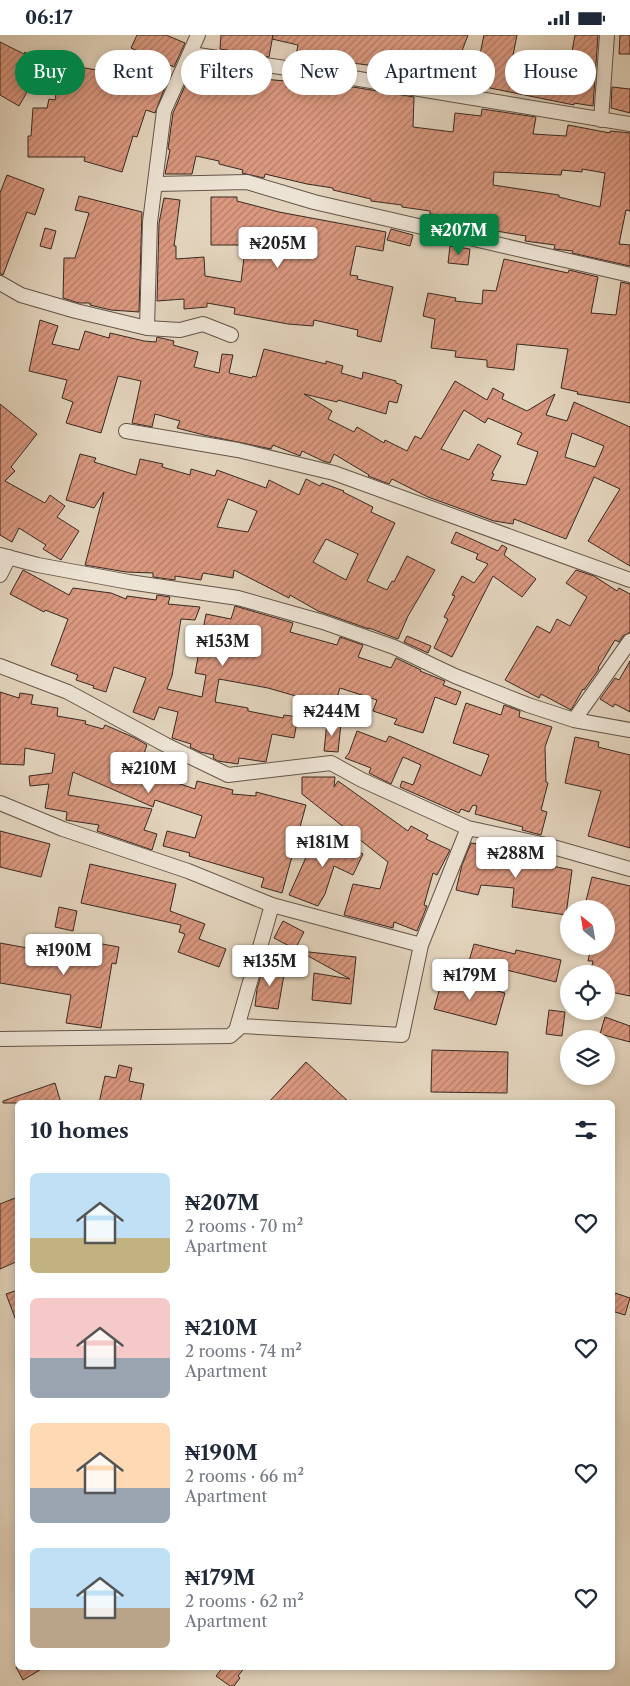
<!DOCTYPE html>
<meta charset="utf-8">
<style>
:root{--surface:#fff;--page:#f2f2f3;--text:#1f2937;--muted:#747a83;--accent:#0b8043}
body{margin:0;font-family:"Libre Caslon Text",serif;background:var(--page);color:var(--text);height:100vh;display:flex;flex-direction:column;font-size:19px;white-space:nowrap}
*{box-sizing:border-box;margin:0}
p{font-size:16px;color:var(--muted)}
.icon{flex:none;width:28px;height:28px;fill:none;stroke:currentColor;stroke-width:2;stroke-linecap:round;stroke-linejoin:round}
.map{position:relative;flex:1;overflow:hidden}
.drawer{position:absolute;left:15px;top:1065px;width:600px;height:570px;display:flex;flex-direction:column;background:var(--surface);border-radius:8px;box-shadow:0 2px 8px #0003}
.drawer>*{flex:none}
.hud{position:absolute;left:15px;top:15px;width:600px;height:45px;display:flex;gap:10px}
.needle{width:32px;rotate:330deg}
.buttons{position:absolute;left:560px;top:865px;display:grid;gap:10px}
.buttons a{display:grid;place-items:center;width:55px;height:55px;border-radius:50%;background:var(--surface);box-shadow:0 2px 8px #0003;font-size:25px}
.price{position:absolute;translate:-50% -42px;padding:0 11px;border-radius:5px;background:#fff;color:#222;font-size:16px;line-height:32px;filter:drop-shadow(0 1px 2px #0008)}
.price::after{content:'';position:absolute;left:50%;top:30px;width:15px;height:11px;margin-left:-8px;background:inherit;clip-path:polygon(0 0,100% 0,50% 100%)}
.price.on{background:var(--accent);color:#fff}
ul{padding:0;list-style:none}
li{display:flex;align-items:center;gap:15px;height:125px;padding:0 15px}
li span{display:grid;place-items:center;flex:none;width:140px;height:100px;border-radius:8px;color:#555}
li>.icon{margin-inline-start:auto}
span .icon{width:60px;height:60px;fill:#fffc;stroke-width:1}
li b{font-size:21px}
h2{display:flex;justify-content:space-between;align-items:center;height:60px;padding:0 15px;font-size:21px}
.tag{padding:0 18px;border-radius:22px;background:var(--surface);box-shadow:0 2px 8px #0003;font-size:18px;line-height:45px}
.tag.on{background:var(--accent);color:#fff}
.status{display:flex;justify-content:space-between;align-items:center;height:35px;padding:0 25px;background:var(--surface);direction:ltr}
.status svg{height:14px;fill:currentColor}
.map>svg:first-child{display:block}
</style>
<div class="status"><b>06:17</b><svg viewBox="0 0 49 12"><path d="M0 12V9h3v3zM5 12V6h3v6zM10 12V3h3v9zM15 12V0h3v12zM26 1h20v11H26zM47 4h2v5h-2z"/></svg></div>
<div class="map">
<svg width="630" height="1651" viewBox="0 0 630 1651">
<defs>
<pattern id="building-hatch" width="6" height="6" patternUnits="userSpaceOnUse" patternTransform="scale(1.25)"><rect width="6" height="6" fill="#da987f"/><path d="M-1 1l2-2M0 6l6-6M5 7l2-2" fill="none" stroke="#b27c68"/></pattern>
</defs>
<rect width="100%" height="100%" fill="#e3d4bd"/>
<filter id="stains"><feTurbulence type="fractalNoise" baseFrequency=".004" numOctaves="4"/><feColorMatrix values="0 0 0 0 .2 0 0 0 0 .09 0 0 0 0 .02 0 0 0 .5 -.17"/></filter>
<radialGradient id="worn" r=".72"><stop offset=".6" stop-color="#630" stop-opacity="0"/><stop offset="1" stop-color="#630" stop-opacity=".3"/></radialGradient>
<!-- building -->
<path fill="url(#building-hatch)" stroke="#382921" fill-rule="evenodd" d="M137,0H166L185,8L174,32L131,13Z
M221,0H273L269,22L220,14Z
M273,0H468L453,40L437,39L423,34V37L344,27L343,31L322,28V26L296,20L298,10L272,4Z
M484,0H517L509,41L566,48L575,0H598L593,71L574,68V70L480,51V43H475Z
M620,0H630V19H619Z
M0,7L24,19L25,17L45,31L31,50L19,71L0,60Z
M62,24L74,26L73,31L109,37L110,34L165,52L155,78L146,75L137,102L133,101L122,137L84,126L85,122H28V101H31L33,73H47L49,64L55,65Z
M225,33L251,37L250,43L310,48V50L349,53V52H353L414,62L413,92L453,97L455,78L481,81L482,74L536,82L533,99L566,101L568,90L610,98V96L630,98V176L626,175L619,209L630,210V231L572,218L573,216L554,214L555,210L525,206L526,201L496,196L498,186L454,179L453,181L430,179V176L402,172V170L371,166V164L333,155V153L307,149L265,139L264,143L242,138L243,135L219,129V126L196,121L192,139H165L170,115L168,114L173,78L191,37L223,41ZM582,134L605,138L600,172L559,162V160L493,150L494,137L561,140L562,135L582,137Z
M612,52L630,54V78L611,73Z
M7,140L44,154L35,180L27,177L3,240L0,239V158Z
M79,161L142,177L139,277L111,275L90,270V268H79L63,263L64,223H75L89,178L75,175Z
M211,162H237V166L279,177L386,197L383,216L356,211L350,240L358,241L357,244L393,252L381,307L357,301L358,295L314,285L313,291L288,289L234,279L235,273L207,268V272L184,274V264L157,266L159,188L164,163L180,165L174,211H176V224L204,222L205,241L241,247L245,214L243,213L244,210H211Z
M45,193L56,196L51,214L40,211Z
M391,194L413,200L410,211L387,205Z
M450,211L470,214L468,230L448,228Z
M504,224L568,238L569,235L598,242L591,278L616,280L621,247L630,249V368L577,359L578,357L561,353L568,314L517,309L514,335L487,332V325L455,322L456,316L431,313L435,284L423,281L428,258L456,263L455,266L482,269L483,255L496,256Z
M40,285L58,291L52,309L79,315L85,296L109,303L110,298L144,306L156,307L157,302L174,306L173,310L198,317L194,332L219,338L222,319L233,320L229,338L252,343L253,341L256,342L264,314L326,329V326L343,331L341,338L362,344L363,337L396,346V348L402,350L397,368L389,366L386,379L338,365L337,367L304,359L332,376L328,384L354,397L357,392L384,408L385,405L407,416L415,401L421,404L455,346L487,365L493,353L504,359L502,364L527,376L555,359L546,380L567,386L574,367L630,392V531L588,506L620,454L594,442L566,504L514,484L513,489L494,486L428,462L392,444L389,449L368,441L369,440L334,419L330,428L323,426L302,416L300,421L273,410L271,414L204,400L177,393L180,386L155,379L152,392L132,388L141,346L118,341L101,398L66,388L73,367L62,363L67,345L29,336ZM464,375L485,388L488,383L522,398L517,409L538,417L526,450L491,445L494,439L492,438L501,421L478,409L469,425L441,414ZM572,398L604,411L595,432L565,422Z
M0,369L37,399L11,432L15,436L5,446L45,468L50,460L65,471L57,482L79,496L61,525L43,514L46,510L19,493L12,507L0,500Z
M80,419L96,423L94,427L136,440L140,424L163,429L162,432L190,440L191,434L215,441L217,435L266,453L269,445L299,460L306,444L320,451L322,448L344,456L343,457L373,472L371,477L395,488L367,546L387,555L392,546L394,547L407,521L435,535L408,581L398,604L369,593V594L318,576L290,560L289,563L234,535L233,543L203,538L201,545L175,541V545L153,542V538L126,537L85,530L104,457L94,473L66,465ZM228,464L257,476L248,497L217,492ZM326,504L358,519L346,545L313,527Z
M456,497L498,516L502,510L507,513L504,520L536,544L522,562L493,541L452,622L434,613L448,584L444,582L455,561L452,560L462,541L474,548L488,529L476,524L478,519L451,508Z
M23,535L69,560L73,553L111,558L126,564L127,561L156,565L157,560L170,562L168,569L200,572L195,585L181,584L172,641L167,654L202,662L206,640L195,638L206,579L231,584L235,571L293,588L290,597L337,610L340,602L363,610L358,622L391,633L396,623L421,635L420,636L445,646L443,650L461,657L456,670L435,662L423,698L394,689L397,684L373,676L377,665L340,653L334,672L268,653L219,644L215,667L248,673V676L283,683L284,680L298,682L294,703L272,699L266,727L239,723L238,729L218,726L213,723L214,720L200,717L190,712L191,709L172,703L178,677L159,672L154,685L133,677L146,643L114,632L106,657L93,653L94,651L76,645L78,640L51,630L68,584L45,575L44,577L10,559Z
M576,535L594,541L617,556L619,553L630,559V597L623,601L619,607L615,605L598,633L599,634L584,655L583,654L571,675L541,659L539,663L505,645L537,591L550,598L557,584L570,591L587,562L566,548Z
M407,601L431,611L428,618L404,607Z
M630,626V677L615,669L613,672L600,664L615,643L619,645Z
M0,657L19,663L20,658L33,660L31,669L58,673L57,681L86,686L85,689L103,694L105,690L135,703L147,710L143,721L146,723L142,732L165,740L163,743L195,754L197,746L233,755L232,759L256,761V757L306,770L282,858L261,852L264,843L189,821L190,818L163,811L167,796L195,803L202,781L155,765L153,772L73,737L68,760L152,774L144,795L157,799L152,815L97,796L99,790L66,785L67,777L45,773L49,749L30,751L29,741L52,738L55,719L25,713L24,730L0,729Z
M466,668L501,680L504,670L520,676L519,682L552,692L545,712L546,747L548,748L541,775L547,777L541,800L522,795L523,792L475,779L477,771L473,770L469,777L461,774L459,778L400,752L402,746L413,750L421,730L403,722L391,749L369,738L371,733L345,723L349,718L357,696L386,707L389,701L481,741L489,720L453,708Z
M327,687L341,689L338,717L324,716Z
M575,702L599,707L598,712L630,720V813L588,801L601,756L565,748Z
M302,742H335L334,752L338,746L408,796L411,791L428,800L426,804L450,815L437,840L433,838L424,870L427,871L417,896L394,887L393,893L344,880L353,849L380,854L388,827L302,759Z
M0,796L50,809L41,842L0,832Z
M317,798L363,819L353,840L334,831L325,859L318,871L289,860Z
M471,808L484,810L506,820L509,812L519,815L516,824L572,835L566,880L512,872L514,853L481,850L478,860L456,855L462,830Z
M90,829L176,849L170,876L205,889L199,904L226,914L219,932L178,917L185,899L179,897L181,890L81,868Z
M592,842L630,851V961L606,956V939H590L593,926H588L591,911H606V874H584Z
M59,872L77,876L73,896L55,892Z
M283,886L304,897L295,914L274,903Z
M80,905L119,912L116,929L112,928L101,993L66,988L71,960L0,948V908L77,922Z
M474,909L515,919L516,915L561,925L556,947L469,926Z
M299,916L356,922L351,969L312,965L314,938L350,944Z
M264,930L285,934L278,974L255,971L257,954Z
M443,942L505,958L496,990L434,974Z
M549,975L565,977L562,1001L546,999Z
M605,982L630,991V1007L600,999Z
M432,1015L508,1017L507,1058L431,1057Z
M306,1027L350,1068H268Z
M119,1030L132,1033L129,1046L144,1049L140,1068H99L105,1041L116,1043Z
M55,1048L61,1068H3V1066Z
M15,1163L18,1170V1226L0,1234V1169Z
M18,1255V1288H17L6,1259Z
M612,1257L630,1263L625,1280L612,1276Z
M16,1632H45L23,1645Z
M223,1632H245L238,1641L240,1643L234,1651H230L216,1641Z"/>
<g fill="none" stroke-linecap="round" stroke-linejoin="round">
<defs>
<path id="street" d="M191,19L347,42L630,89
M601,85L607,0
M156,149L247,147L314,167L630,240
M0,248L21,260L76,276L147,293L180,295L203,289L231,300
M147,293L150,187L164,76L198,0
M126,396L238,415L334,438L630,545
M0,520L38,530L129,547L238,563L323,587L394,612L455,641L528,670L574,685L630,695
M0,540L9,522
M0,631L68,657L166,710L228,740L331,728L362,745L468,793L546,810L630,834
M574,685L630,606
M0,768L63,794L188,836L272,870L236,996
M272,870L421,910
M0,1004L230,1001L241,991L402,1000L421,910L468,793"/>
</defs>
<!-- street casing -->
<use href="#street" stroke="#635448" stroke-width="16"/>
<!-- street -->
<use href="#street" stroke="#ede3d4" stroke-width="14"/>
</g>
<rect width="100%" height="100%" filter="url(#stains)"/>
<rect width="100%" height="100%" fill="url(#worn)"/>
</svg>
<div class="buttons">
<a><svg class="needle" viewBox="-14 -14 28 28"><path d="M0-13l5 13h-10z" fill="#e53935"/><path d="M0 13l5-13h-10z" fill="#747a83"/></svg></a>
<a><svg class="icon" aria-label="locate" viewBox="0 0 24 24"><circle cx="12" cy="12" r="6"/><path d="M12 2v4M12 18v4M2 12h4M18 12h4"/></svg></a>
<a><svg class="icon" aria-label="layers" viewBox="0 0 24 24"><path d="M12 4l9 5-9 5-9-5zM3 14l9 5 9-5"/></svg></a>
</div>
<b class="price on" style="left:459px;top:221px">₦207M</b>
<b class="price" style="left:278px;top:234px">₦205M</b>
<b class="price" style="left:223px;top:632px">₦153M</b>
<b class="price" style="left:332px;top:702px">₦244M</b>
<b class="price" style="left:149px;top:759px">₦210M</b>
<b class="price" style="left:323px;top:833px">₦181M</b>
<b class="price" style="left:516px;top:844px">₦288M</b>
<b class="price" style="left:64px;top:941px">₦190M</b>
<b class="price" style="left:270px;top:952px">₦135M</b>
<b class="price" style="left:470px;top:966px">₦179M</b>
<div class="hud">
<a class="tag on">Buy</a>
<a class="tag">Rent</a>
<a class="tag">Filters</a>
<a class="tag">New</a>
<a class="tag">Apartment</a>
<a class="tag">House</a>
</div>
<section class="drawer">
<h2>10 homes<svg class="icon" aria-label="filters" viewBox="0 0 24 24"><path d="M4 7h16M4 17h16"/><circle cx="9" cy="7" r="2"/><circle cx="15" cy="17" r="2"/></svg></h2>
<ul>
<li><span style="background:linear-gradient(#bfe0f5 65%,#c2b280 0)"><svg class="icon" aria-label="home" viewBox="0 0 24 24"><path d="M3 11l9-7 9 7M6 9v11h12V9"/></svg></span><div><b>₦207M</b><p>2 rooms · 70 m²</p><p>Apartment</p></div><svg class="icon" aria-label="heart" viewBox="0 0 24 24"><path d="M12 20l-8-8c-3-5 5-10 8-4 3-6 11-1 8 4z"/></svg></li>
<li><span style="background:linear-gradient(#f6c9c9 60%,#9aa5b1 0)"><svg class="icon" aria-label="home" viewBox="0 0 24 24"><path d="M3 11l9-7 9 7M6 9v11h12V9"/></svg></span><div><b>₦210M</b><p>2 rooms · 74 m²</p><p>Apartment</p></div><svg class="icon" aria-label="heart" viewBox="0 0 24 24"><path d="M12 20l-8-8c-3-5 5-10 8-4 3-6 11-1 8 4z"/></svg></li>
<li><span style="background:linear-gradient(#ffd9b3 65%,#9aa5b1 0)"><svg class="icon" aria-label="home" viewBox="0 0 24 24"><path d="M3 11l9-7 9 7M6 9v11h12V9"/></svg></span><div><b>₦190M</b><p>2 rooms · 66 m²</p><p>Apartment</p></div><svg class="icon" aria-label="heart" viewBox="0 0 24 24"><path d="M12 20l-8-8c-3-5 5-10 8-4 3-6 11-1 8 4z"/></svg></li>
<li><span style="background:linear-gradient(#bfe0f5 60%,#b9a48a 0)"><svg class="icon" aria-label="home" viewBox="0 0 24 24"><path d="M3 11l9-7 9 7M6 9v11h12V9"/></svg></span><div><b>₦179M</b><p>2 rooms · 62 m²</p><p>Apartment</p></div><svg class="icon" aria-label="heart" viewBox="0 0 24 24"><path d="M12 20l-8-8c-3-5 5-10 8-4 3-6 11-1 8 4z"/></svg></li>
</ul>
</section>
</div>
